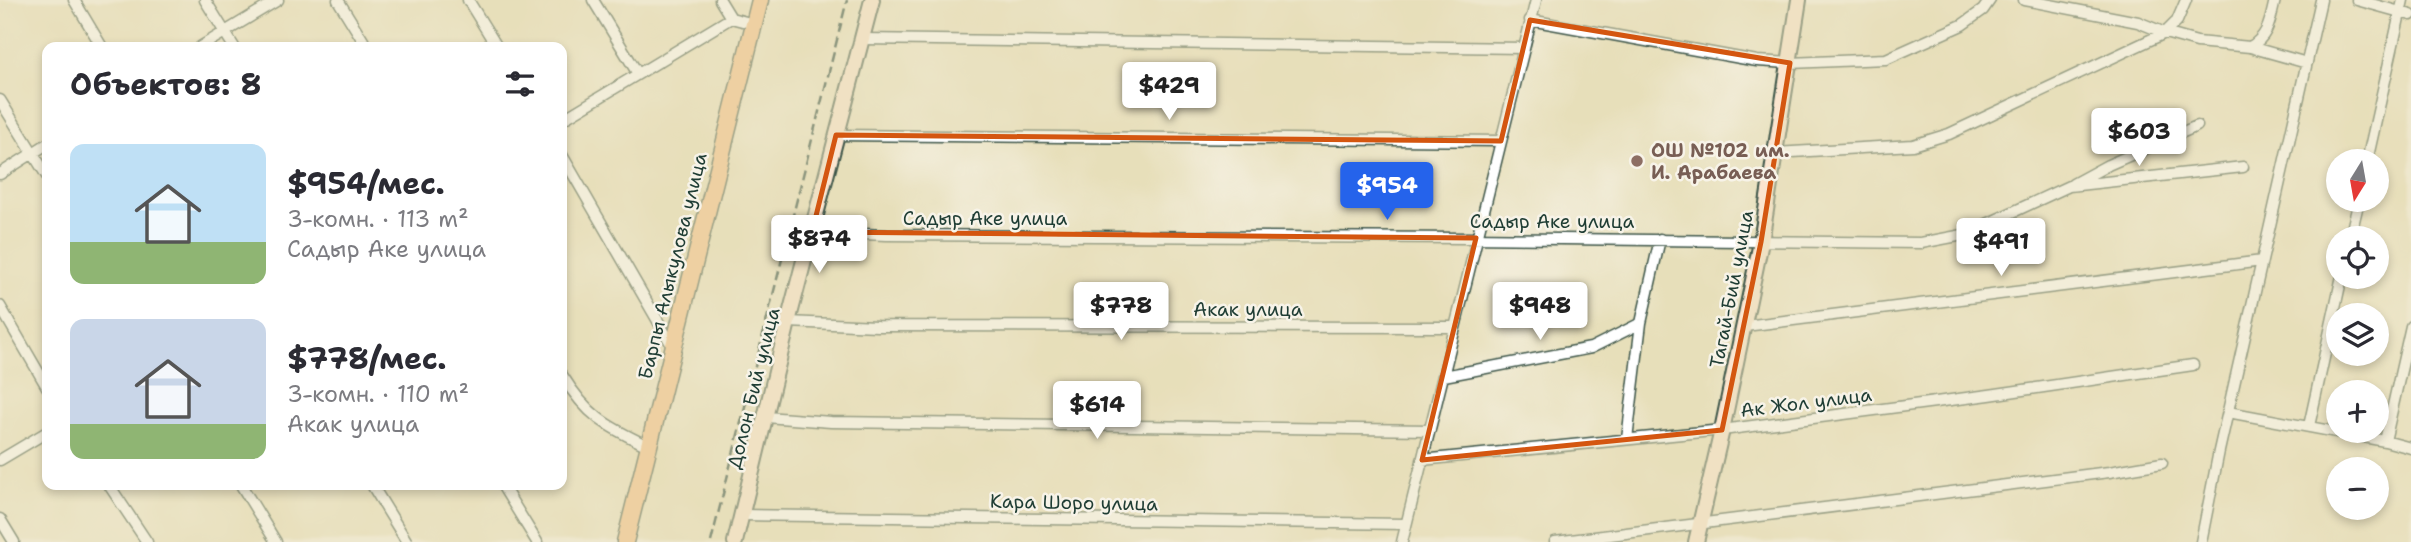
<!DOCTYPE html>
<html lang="ru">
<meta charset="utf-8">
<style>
:root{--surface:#fff;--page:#f7f7f7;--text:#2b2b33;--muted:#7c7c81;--accent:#2563eb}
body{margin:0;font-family:"Shantell Sans",sans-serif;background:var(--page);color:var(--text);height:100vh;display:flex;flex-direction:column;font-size:26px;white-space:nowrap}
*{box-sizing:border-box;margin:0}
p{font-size:23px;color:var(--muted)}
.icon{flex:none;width:38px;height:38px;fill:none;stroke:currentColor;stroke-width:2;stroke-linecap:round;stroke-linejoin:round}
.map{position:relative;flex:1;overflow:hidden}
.side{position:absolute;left:42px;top:42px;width:525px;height:448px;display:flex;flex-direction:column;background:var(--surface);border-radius:14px;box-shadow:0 4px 10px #0003}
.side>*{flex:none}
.needle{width:46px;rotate:191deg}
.fabs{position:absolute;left:2326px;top:149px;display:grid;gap:14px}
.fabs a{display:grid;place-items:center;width:63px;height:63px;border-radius:50%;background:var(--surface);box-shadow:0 4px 10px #0003;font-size:35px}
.price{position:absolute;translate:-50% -60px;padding:0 16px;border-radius:7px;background:#fff;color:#222;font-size:23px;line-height:46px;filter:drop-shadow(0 2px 4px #0008)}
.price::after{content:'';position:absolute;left:50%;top:42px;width:21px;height:16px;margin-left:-10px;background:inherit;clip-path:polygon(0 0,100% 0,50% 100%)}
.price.current{background:var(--accent);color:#fff}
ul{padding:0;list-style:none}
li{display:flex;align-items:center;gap:21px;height:175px;padding:0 28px}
li span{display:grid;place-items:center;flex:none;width:196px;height:140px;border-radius:14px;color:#555}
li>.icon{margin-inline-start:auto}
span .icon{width:84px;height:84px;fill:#fffc;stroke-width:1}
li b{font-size:30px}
h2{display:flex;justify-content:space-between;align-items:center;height:84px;padding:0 28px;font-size:30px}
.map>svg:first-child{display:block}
</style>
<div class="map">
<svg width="2411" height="542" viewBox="0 0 2411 542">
<rect width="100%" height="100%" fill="#f7f3e8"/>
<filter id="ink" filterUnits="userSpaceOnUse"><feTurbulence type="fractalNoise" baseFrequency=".0143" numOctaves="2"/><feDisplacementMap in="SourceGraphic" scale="14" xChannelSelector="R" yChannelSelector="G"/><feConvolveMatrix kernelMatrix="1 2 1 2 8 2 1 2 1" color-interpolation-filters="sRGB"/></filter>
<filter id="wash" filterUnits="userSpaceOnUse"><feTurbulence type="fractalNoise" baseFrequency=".00686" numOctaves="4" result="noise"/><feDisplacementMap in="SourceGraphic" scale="28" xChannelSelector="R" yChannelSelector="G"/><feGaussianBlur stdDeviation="1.57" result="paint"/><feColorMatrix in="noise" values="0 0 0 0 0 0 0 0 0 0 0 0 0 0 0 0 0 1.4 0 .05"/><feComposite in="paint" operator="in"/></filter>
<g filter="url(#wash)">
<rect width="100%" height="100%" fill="#e7dfba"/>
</g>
<g filter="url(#ink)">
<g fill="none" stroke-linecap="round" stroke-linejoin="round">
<defs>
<path id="street" d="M74,0L102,47
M205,0L234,47
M338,0L367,47
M468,0L497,47
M593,0L638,74
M720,0L731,18
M2024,0L2138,22L2165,33L2197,42L2250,47L2307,63
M2357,0L2411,15
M1530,20L1757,61L1790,63L1886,59L1962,25L1983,10L1990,0
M862,39L1524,48
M200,47L278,0
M2250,47C2269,36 2270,20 2275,0
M0,100L47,176
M562,120L731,18L754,24
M836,135L1501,141
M1775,153L1913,145L1949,134L2165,33L2177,21L2186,0
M562,155L673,347
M2367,161L2403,0
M0,174L47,144
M2073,184L2108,165L2197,126
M812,232L887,235L1468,238L1921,243L1963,235L2069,186L2243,167
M2350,238L2359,200
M0,306L47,387
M788,322L877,326L1455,327
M1745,326L2262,261
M562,375C587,416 606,426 648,446
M1444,376L1591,348L1641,323
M2228,412L2385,441L2411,448
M766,417L831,422L1430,430
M2309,426L2342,276
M1627,439L1641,323L1660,239
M2385,441L2411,326
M0,460L47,432
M1422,460L1722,430L1989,395L2193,365
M109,485L147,542
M241,485L276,542
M372,485L407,542
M502,485L537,542
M741,515L1406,524
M0,519L14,542
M1402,542L1536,0
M1555,542L2109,472L2162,463
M2201,542L2219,451L2321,0"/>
<path id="secondary" d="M735,542L788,322L872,0
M1696,542L1722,430L1761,242L1799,0"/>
<path id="primary" d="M625,542L760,0"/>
</defs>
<!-- street casing -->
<use href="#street" stroke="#3d5548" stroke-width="13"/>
<!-- secondary casing -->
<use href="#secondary" stroke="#3d5548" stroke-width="18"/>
<!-- primary casing -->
<use href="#primary" stroke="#3d5548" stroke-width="19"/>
<!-- street -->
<use href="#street" stroke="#fff" stroke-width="10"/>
<!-- secondary -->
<use href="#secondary" stroke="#fbe5cf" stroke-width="14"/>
<!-- primary -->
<use href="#primary" stroke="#f5bf86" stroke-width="16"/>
<!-- rail -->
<path stroke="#1f3d34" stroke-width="2.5" stroke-dasharray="10 5" stroke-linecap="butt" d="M711,542L847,0"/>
</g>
</g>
<!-- marked area -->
<path d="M0 0H2411V542H0ZM1530,20L1790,63L1761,242L1722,430L1422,460L1476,238L812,232L836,135L1501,141Z" fill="#e7dfba" fill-opacity=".55" fill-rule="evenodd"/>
<path fill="none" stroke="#d45610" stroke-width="5" stroke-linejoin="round" d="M1530,20L1790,63L1761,242L1722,430L1422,460L1476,238L812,232L836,135L1501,141Z"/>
<!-- markers -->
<circle fill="#8d6e63" stroke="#f7f3e8" stroke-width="2.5" cx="1637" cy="161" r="7"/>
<g text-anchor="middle" stroke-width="5" stroke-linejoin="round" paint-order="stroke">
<!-- education labels -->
<g font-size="19" font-weight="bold" fill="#785e54" stroke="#f7f3e8" text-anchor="start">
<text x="1651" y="157">ОШ №102 им.<tspan x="1651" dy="22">И. Арабаева</tspan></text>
</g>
<!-- street labels -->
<g font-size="19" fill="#1f3d34" stroke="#f7f3e8">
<text x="985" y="225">Садыр Аке улица</text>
<text x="1552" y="228">Садыр Аке улица</text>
<text transform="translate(672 266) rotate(-76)" y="7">Барпы Алыкулова улица</text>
<text transform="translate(1731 289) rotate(-79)" y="7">Тагай-Бий улица</text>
<text x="1248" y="316">Акак улица</text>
<text transform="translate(753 388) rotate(-76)" y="7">Долон Бий улица</text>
<text transform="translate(1806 402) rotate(-7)" y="7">Ак Жол улица</text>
<text transform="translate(1074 502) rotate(1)" y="7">Кара Шоро улица</text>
</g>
</g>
</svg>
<div class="fabs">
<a><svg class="needle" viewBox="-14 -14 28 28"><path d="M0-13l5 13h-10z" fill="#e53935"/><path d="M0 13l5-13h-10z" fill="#7c7c81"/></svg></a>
<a><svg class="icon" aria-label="locate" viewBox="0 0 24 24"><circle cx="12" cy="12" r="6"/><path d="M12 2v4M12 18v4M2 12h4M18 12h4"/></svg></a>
<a><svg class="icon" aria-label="layers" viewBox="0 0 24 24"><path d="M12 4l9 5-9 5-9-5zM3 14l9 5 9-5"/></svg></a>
<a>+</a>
<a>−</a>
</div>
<b class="price" style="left:1169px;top:122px">$429</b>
<b class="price" style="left:2139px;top:168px">$603</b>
<b class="price current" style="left:1387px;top:222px">$954</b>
<b class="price" style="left:819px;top:275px">$874</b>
<b class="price" style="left:2001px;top:278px">$491</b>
<b class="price" style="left:1121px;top:342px">$778</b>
<b class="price" style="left:1540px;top:342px">$948</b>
<b class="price" style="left:1097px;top:441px">$614</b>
<section class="side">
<h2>Объектов: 8<svg class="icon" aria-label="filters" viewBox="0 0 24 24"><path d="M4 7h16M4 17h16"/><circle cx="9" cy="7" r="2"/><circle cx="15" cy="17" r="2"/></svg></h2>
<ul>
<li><span style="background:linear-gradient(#bfe0f5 70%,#8fb573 0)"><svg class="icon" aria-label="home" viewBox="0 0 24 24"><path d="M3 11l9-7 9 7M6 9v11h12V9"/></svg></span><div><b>$954/мес.</b><p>3-комн. · 113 m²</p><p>Садыр Аке улица</p></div></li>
<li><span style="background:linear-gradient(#c9d6e8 75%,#8fb573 0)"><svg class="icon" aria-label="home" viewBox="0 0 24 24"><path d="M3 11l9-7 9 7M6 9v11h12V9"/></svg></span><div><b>$778/мес.</b><p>3-комн. · 110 m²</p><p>Акак улица</p></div></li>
</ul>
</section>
</div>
